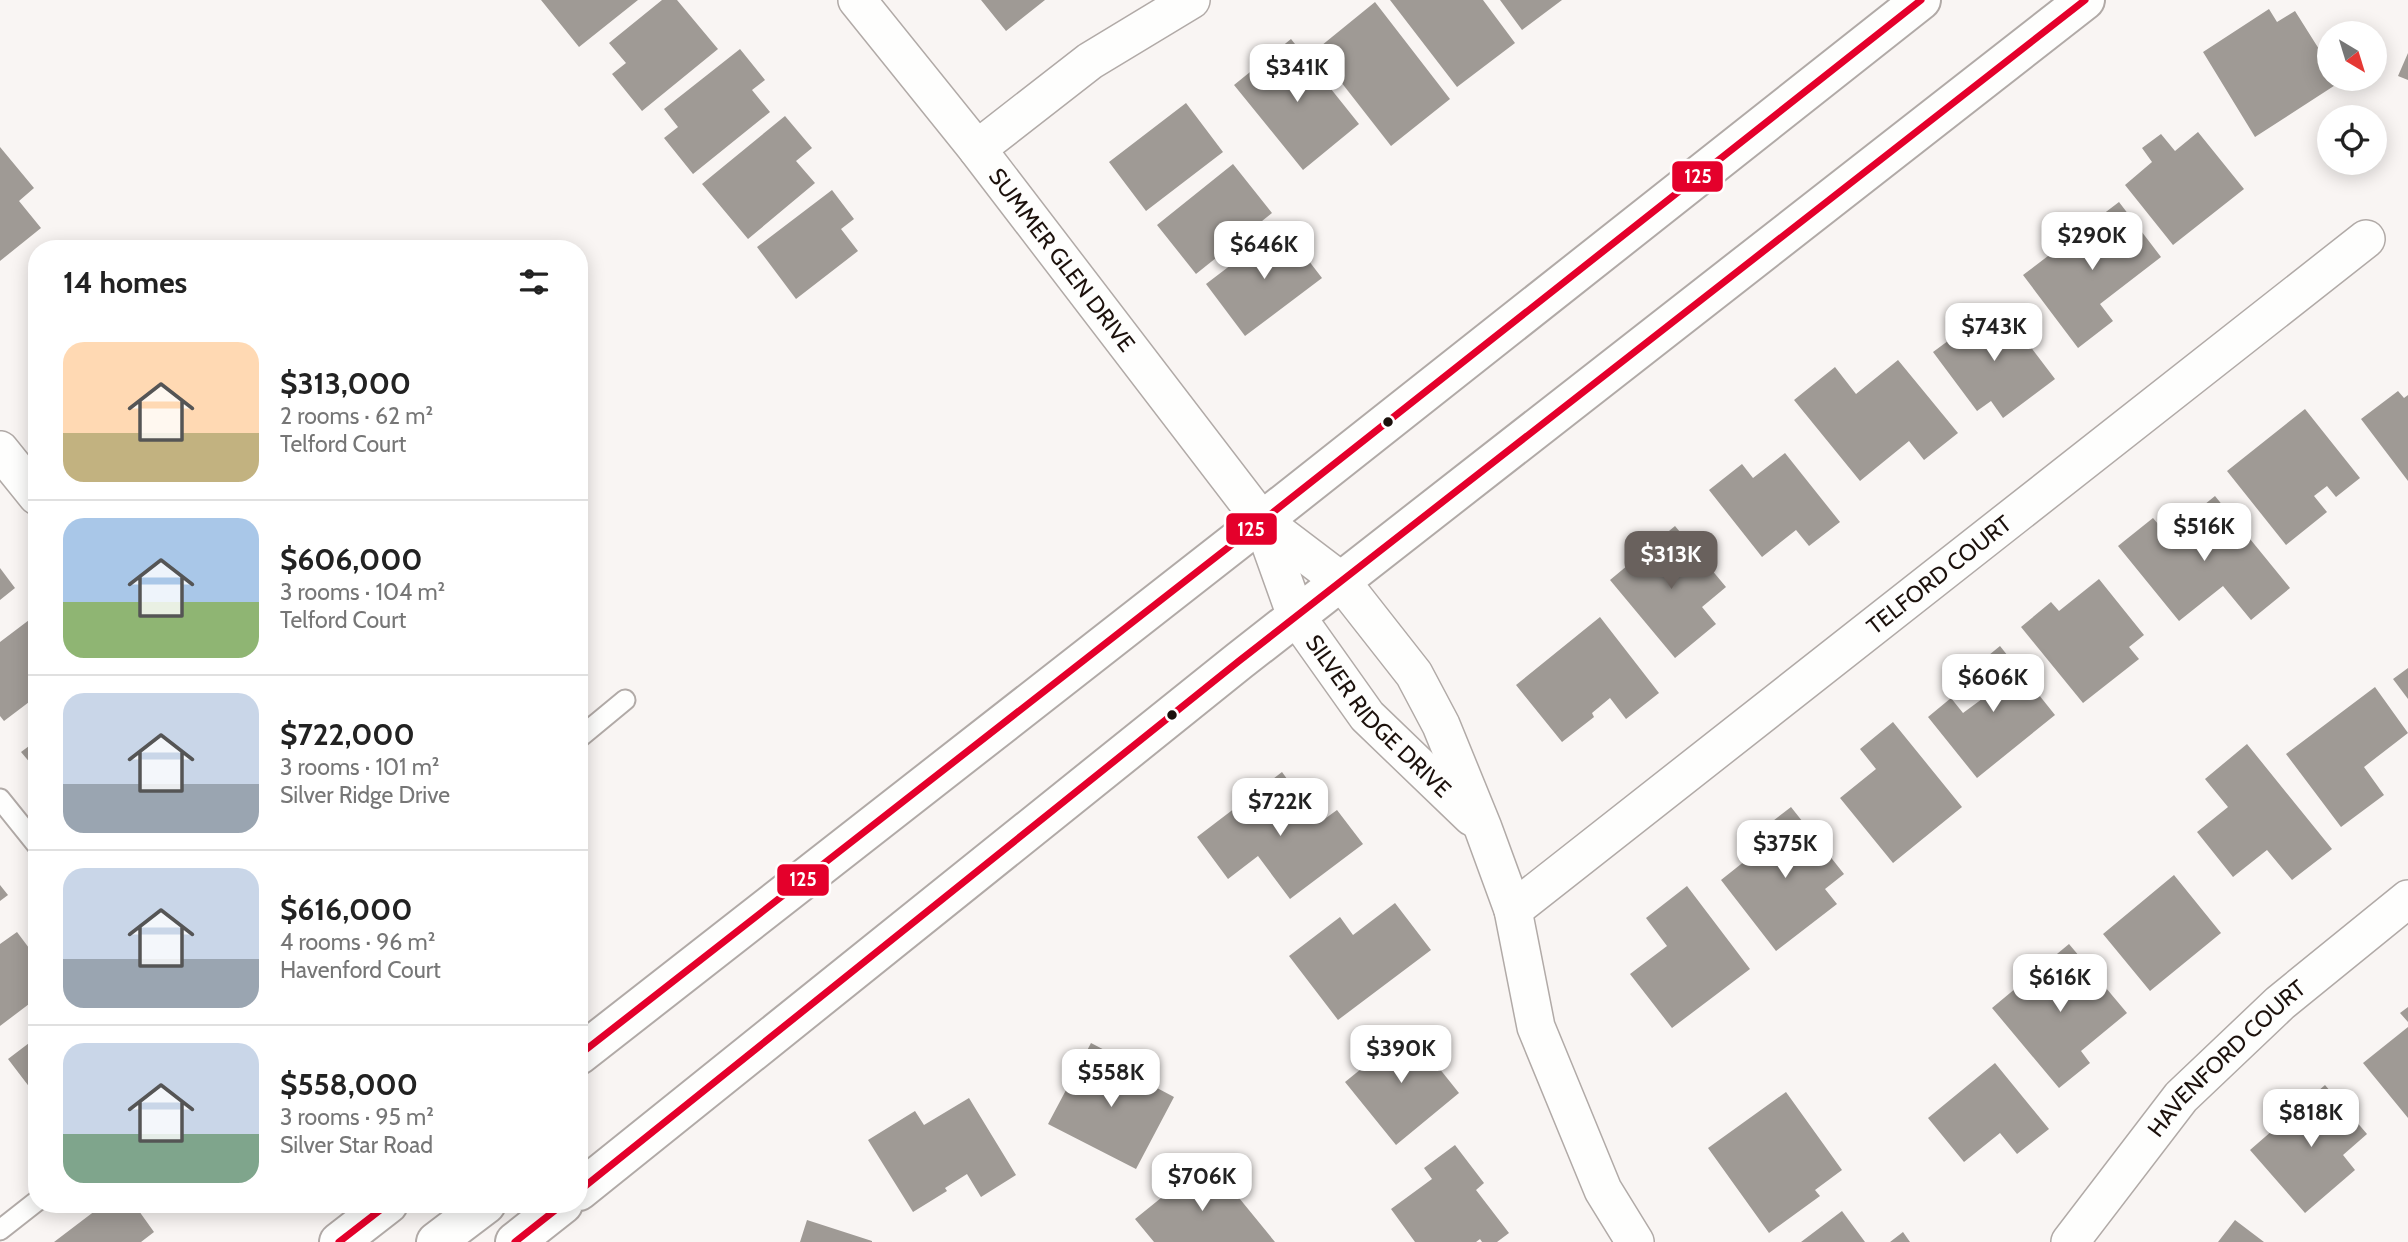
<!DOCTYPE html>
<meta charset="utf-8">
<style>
:root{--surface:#fff;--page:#f2f2f2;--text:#222;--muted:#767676;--line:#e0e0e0;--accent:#69615d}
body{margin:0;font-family:Cabin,sans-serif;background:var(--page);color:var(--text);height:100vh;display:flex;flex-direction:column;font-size:26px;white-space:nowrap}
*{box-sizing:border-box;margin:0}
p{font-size:23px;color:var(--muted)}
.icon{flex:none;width:38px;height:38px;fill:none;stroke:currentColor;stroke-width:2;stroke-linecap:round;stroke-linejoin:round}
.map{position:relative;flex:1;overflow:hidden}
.side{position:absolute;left:28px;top:240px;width:560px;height:973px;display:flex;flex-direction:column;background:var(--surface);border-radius:28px;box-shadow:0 4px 18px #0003}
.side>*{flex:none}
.needle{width:46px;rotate:142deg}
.fabs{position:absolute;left:2317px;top:21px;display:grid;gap:14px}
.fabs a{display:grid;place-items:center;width:70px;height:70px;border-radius:50%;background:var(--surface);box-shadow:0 4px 18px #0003;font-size:35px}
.price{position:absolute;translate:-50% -60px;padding:0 16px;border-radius:14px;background:#fff;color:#222;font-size:23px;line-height:46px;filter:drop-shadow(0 2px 4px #0008)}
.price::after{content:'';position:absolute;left:50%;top:42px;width:21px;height:16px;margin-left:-10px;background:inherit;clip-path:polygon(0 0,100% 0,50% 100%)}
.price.on{background:var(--accent);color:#fff}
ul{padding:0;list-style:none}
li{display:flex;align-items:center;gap:21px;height:175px;padding:0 35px}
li+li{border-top:2px solid var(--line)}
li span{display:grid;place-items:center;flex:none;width:196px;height:140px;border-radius:21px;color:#555}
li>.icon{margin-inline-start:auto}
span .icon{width:84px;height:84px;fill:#fffc;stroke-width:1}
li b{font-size:30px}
h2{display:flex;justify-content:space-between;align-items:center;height:84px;padding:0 35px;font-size:30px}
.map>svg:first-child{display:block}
</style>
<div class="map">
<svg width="2408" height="1242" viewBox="0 0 2408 1242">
<rect width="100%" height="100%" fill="#f9f5f3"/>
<!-- building -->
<path fill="#9f9a95" d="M541,0H638L579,47Z
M662,0H677L718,49L642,111L612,74L626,63L609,43Z
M981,0H1045L1006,31Z
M1390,0H1483L1515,43L1457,87Z
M1500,0H1562L1522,30Z
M1375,2L1450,99L1391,146L1316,50Z
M2269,9L2277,22L2295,11L2329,65V79H2338L2340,82L2255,137L2203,52Z
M1291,39L1359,124L1303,170L1234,85Z
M740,49L765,80L752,90L770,112L693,174L664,138L678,127L664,109Z
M2408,53V80L2398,76Z
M1186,103L1223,152L1146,211L1109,162Z
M785,116L812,148L796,161L815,183L748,239L702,184Z
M2198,132L2244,189L2173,245L2125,185L2152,162L2142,148L2161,134L2175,151Z
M0,147L34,188L19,201L41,228L0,261Z
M1233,164L1272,213L1196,274L1157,225Z
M832,190L854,219L841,229L858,251L796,299L757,247Z
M2119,202L2161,257L2100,304L2113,321L2078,348L2023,275Z
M1282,226L1322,278L1245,336L1206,284Z
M1998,304L2055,379L2003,418L1991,401L1977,411L1933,352Z
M1898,360L1958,433L1924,460L1909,441L1860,481L1794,400L1835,367L1856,394Z
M2398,391L2404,398L2408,395V481L2361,419Z
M2305,409L2360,478L2336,497L2327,486L2314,496L2327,512L2286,545L2227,471Z
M1785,453L1840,522L1809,546L1796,530L1762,557L1709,490L1742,464L1753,478Z
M2215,496L2290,588L2251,620L2223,586L2179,621L2118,546L2153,518L2170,538L2186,526L2183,522Z
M1675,526L1726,587L1702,607L1716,624L1675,658L1610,580Z
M0,568L15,588L0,600Z
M2099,579L2144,635L2129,647L2139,659L2083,703L2021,627L2051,602L2059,611Z
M37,614V696L4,721L0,716V642Z
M1600,617L1659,693L1626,719L1610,698L1592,713L1594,717L1562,742L1516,685Z
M2000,646L2055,715L1977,778L1928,717L1951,698L1963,713L1986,696L1967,673Z
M2408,668V699L2393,679Z
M2375,687L2408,733L2364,767L2384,795L2341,827L2286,754Z
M1893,722L1962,807L1893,863L1840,798L1876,769L1860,749Z
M37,740V771L21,752Z
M2247,744L2332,849L2292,880L2267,850L2233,877L2197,832L2228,807L2205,779Z
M1282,772L1319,823L1337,810L1363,844L1290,899L1258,856L1228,879L1197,837Z
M1791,807L1844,874L1825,889L1837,904L1776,951L1721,880L1765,845L1756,834Z
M2174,875L2221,933L2150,991L2103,934Z
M0,885L8,895L0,901Z
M1687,886L1750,969L1672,1028L1630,974L1667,946L1646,918Z
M1395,903L1431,950L1338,1020L1289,956L1340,917L1353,935Z
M17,932L29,948L37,943V998L0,1026V944Z
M2069,944L2127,1013L2081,1051L2090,1063L2059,1088L1992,1008Z
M2408,1007V1022L2400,1013Z
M2408,1027V1118L2363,1063Z
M1407,1028L1459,1093L1396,1145L1345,1082L1377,1056L1364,1041L1378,1029L1389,1043Z
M37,1037V1097L8,1059Z
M1091,1043L1114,1055L1110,1063L1174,1097L1136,1169L1048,1124Z
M1995,1063L2049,1129L2017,1154L2000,1133L1964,1162L1928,1118Z
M2325,1085L2367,1134L2343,1155L2355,1170L2305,1213L2250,1150Z
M1786,1092L1842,1170L1815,1190L1820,1196L1769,1233L1708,1148Z
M969,1098L1016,1175L981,1197L967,1174L945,1188L947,1191L913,1212L868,1140L915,1111L924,1125Z
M1455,1145L1484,1183L1476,1190L1509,1233L1497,1242H1482L1480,1239L1476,1242H1415L1391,1209L1432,1179L1424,1168Z
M1208,1160L1275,1242H1154L1135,1219Z
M104,1204H134L154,1232L141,1242H54Z
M170,1204H187L176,1212Z
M1842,1211L1865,1242H1801Z
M807,1220L872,1241V1242H800Z
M2235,1220L2264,1242H2218Z
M1903,1232L1910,1242H1890Z"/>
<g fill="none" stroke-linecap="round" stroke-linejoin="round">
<defs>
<path id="lane" d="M579,738L625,700
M0,799L37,845
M0,1230L37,1201"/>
<g id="street">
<path id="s1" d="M857,0L977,149L1262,521L1341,581L1414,674L1441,725L1483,828L1513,910L1536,1027L1603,1190L1635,1242"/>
<path d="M977,149L1090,61L1191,0"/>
<path d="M0,450L37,496"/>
<path id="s2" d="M1262,521L1296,616L1367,716L1472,817"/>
<path id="s3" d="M1513,910L2366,239"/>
<path id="s4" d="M2070,1242L2181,1097L2280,1003L2408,899"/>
</g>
<path id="secondary" d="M579,1055L1262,521L1921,0
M579,1191L1239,661L2085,0
M339,1242L388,1204
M436,1242L486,1204
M515,1242L563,1204"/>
</defs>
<!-- lane casing -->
<use href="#lane" stroke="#b1aaa7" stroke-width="23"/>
<!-- street casing -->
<use href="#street" stroke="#b1aaa7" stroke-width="40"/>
<!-- secondary casing -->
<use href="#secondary" stroke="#b1aaa7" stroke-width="42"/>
<!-- lane -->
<use href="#lane" stroke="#fefefd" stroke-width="19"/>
<!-- street -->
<use href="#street" stroke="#fefefd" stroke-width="37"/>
<!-- secondary -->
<use href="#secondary" stroke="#fefefd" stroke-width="38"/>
<defs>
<path id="bus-1" d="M579,1055L1262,521L1921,0
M579,1191L1239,661L2085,0
M339,1242L388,1204
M515,1242L563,1204"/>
</defs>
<!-- bus-1 casing -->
<use href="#bus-1" stroke="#fff" stroke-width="12"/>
<!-- bus-1 -->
<use href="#bus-1" stroke="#e4002b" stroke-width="7"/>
</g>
<!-- markers -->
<g fill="#1c110c" stroke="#fff" stroke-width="2.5">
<circle cx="1388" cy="422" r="6"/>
<circle cx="1172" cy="715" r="6"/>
</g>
<g text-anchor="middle" stroke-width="7" stroke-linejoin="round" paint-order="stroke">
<!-- street labels -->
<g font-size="23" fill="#1c110c" stroke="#fff">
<text dy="8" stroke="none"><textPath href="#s1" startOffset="331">SUMMER GLEN DRIVE</textPath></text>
<text dy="8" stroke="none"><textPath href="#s3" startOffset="542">TELFORD COURT</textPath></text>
<text dy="8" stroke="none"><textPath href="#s2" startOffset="231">SILVER RIDGE DRIVE</textPath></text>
<text dy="8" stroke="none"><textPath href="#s4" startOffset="242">HAVENFORD COURT</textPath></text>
</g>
</g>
<g stroke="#fff" stroke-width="2.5">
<rect x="1671" y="160" width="53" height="33" rx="7" fill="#e4002b"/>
<rect x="1225" y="512" width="53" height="34" rx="7" fill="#e4002b"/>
<rect x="776" y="863" width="54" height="34" rx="7" fill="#e4002b"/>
</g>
<g font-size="19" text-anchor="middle" font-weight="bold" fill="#fff">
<text x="1698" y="183">125</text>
<text x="1251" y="536">125</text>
<text x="803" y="886">125</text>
</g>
</svg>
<div class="fabs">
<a><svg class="needle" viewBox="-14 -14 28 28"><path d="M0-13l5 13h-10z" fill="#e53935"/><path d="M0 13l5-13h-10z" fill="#767676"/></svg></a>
<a><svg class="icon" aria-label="locate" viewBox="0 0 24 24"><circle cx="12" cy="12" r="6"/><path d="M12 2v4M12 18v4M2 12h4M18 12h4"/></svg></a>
</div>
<b class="price" style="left:1297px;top:104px">$341K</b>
<b class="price" style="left:2092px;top:272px">$290K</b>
<b class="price" style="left:1264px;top:281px">$646K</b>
<b class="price" style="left:1994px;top:363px">$743K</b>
<b class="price" style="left:2204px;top:563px">$516K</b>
<b class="price on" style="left:1671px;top:591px">$313K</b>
<b class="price" style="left:1993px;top:714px">$606K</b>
<b class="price" style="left:1280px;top:838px">$722K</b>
<b class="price" style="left:1785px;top:880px">$375K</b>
<b class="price" style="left:2060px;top:1014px">$616K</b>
<b class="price" style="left:1401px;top:1085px">$390K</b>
<b class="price" style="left:1111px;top:1109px">$558K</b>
<b class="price" style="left:2311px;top:1149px">$818K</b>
<b class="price" style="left:1202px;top:1213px">$706K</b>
<section class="side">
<h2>14 homes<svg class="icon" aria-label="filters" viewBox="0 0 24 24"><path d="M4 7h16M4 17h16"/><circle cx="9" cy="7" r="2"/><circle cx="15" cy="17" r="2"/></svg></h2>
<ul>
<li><span style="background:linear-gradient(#ffd9b3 65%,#c2b280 0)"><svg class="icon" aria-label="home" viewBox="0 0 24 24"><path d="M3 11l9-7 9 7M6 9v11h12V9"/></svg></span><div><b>$313,000</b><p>2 rooms · 62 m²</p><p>Telford Court</p></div></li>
<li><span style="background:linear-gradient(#a9c7e8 60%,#8fb573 0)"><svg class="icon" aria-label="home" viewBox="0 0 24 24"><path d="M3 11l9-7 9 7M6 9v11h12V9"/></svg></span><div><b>$606,000</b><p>3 rooms · 104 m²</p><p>Telford Court</p></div></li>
<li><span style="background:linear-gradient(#c9d6e8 65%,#9aa5b1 0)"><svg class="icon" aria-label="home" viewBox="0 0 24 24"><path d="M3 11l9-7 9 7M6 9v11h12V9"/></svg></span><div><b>$722,000</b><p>3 rooms · 101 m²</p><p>Silver Ridge Drive</p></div></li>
<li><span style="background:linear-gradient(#c9d6e8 65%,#9aa5b1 0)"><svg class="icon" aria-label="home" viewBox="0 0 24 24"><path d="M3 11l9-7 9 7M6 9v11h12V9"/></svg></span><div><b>$616,000</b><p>4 rooms · 96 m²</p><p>Havenford Court</p></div></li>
<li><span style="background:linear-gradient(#c9d6e8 65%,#7fa58c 0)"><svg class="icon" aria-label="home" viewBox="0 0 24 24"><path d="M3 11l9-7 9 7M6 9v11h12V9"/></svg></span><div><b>$558,000</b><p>3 rooms · 95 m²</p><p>Silver Star Road</p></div></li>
</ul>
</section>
</div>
